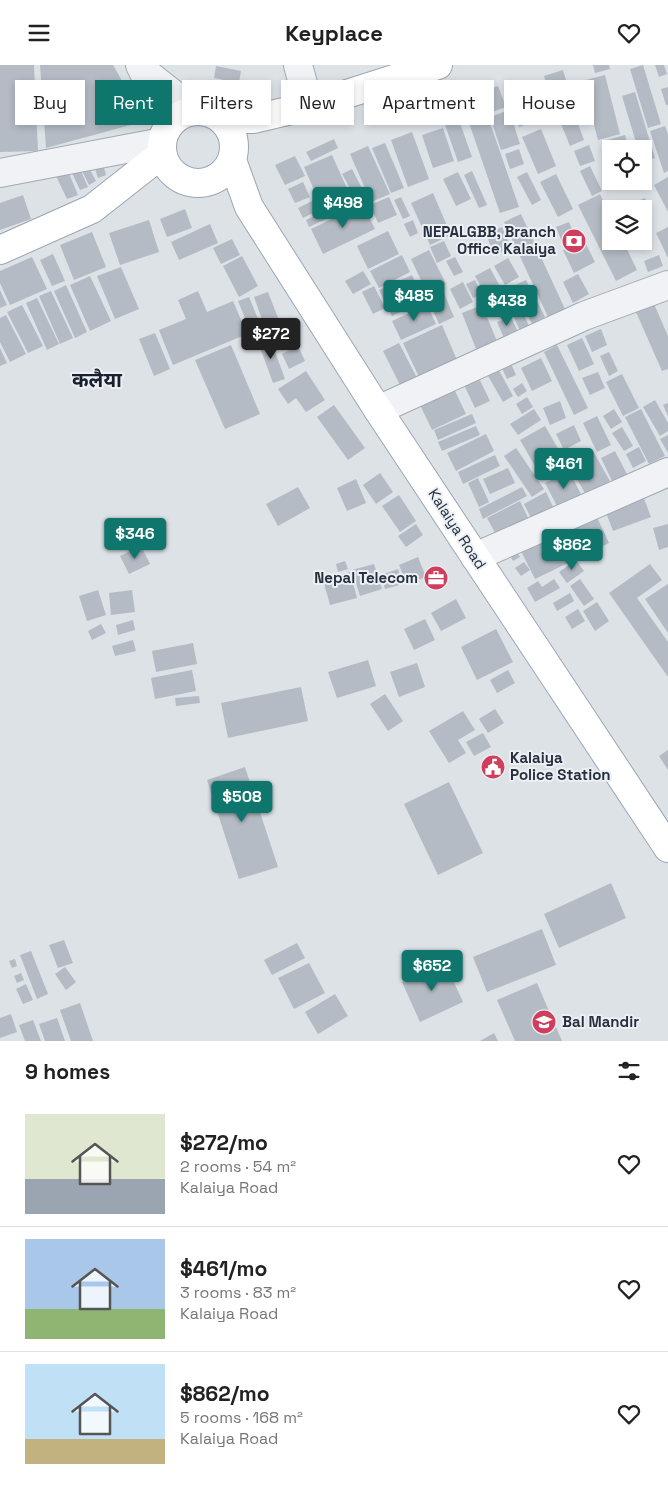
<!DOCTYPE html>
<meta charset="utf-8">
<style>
:root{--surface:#fff;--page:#f6f6f6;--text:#222;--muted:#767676;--line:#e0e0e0;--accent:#0f766e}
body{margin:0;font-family:"Space Grotesk","Noto Sans Devanagari",sans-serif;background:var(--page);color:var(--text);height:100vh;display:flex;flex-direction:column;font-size:19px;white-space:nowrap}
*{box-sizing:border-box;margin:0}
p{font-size:16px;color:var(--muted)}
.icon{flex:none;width:28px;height:28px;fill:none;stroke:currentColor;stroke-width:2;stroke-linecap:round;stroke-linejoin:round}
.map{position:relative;height:976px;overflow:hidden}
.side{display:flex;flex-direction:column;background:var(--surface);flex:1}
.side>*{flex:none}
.hud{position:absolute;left:15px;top:15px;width:639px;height:45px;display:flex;gap:10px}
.tools{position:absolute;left:602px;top:75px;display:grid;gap:10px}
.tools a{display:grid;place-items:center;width:50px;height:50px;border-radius:0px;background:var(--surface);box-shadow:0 2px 8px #0003;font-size:25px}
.price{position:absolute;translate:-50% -42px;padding:0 11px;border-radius:5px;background:var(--accent);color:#fff;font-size:16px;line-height:32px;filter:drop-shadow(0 1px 2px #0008)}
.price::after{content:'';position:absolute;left:50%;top:30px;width:15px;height:11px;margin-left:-8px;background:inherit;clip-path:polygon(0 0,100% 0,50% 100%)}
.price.active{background:#222;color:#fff}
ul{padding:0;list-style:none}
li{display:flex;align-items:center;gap:15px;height:125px;padding:0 25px}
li+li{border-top:1px solid var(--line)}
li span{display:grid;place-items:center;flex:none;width:140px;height:100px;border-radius:0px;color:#555}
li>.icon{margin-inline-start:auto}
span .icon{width:60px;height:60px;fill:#fffc;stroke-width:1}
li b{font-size:21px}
h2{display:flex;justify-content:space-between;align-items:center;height:60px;padding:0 25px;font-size:21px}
.chip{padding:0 18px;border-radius:0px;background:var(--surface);box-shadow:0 2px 8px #0003;font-size:18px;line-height:45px}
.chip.active{background:var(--accent);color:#fff}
header{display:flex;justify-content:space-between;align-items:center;height:65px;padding:0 25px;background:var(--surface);font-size:22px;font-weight:700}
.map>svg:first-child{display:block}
</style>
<header><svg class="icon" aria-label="menu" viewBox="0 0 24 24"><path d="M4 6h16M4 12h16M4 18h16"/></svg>Keyplace<svg class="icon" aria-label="heart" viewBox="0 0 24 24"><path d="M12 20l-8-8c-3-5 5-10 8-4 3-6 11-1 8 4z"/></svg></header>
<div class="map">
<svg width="668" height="976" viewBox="0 0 668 976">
<rect width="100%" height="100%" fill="#dde2e7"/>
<!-- building -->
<path fill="#b4bbc4" d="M0,0H34L38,86L0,87Z
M40,0H113L145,56L46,83Z
M593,0H609L610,4L595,8Z
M643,0L661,59L648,63L630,4Z
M655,0H664L667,9L659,12Z
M216,1L241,6L239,18L214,13Z
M563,5L574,42L555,48L544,11Z
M605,10L620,69L598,75L582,16Z
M498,21L506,42L489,48L481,27Z
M542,21L551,50L534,55L525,26Z
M668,22V40H666L661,24Z
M521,26L532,57L519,62L508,31Z
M635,27L655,93L644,96V84H638L622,31Z
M452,35L472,92L458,97L438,40Z
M509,45L520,79L501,85L490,52Z
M486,46L519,142L500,148L467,52Z
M574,48L584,75L570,81L559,54Z
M665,61L668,69V106L664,108L650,66Z
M443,63L454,96L433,103L422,70Z
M541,64L556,101L538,109L522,72Z
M412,67L429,114L408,122L391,75Z
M625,70L629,84H611V98L604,76Z
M334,74L338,83L311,96L306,87Z
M385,78L404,123L391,128L372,83Z
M589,80L595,96L580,101L574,86Z
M368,81L390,129L371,137L350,89Z
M519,84L524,99L510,104L505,89Z
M332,90L350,130L322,143L304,102Z
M295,91L305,111L285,120L275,100Z
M103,99L106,110L98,113L94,101Z
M88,101L96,116L89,120L81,104Z
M590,101L602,126L592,131L580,106Z
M80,104L88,122L80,125L72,108Z
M352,104L364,127L355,132L342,109Z
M68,106L78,130L67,134L56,111Z
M472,106L487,140L479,143L464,110Z
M458,107L471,134L456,141L443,114Z
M527,107L541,135L532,140L517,112Z
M556,109L573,144L558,152L540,117Z
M668,112V147L654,120Z
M303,117L310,132L295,138L288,124Z
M433,128L451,170L430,180L411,138Z
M600,129L611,152V176H623L637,205L616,216L578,140Z
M23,130L31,154L0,165V138Z
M389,132L397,150L378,158L370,140Z
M401,132L410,151L403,154L394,135Z
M645,133L652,147L644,151V144H631L629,140Z
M316,134L321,144L303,153L298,143Z
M363,139L375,164L323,189L311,164Z
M185,144L192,163L167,172L160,154Z
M329,144L332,151L309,162L306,155Z
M521,149L565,244L548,252L504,157Z
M149,155L159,187L120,200L109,168Z
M413,155L418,168L410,172L404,159Z
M569,157L577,176L564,182L556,162Z
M210,159L218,178L179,195L171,177Z
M502,162L511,183L494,190L486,169Z
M668,162V193L656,168Z
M388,166L399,189L368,204L357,181Z
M92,167L106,202L74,215L60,180Z
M232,174L240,190L221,199L213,183Z
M584,175L595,197L574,208L563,185Z
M444,176L451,191L437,198L430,182Z
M429,185L446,219L427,228L411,194Z
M53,189L65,216L52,221L40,195Z
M402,190L410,207L379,223L370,206Z
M659,190L663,201L648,207L644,196Z
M242,191L258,221L239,232L223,201Z
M32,192L47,224L10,240L0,218V206Z
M455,192L463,207L454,211L446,196Z
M508,193L519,212L505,220L494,201Z
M121,202L139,244L115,254L97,211Z
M490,203L507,234L492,242L475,211Z
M363,206L371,219L353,229L345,216Z
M578,209L589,229L573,238L563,217Z
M412,210L424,236L392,251L379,225Z
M90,211L111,256L90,266L70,220Z
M475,215L482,229L473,233L466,219Z
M526,215L545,252L532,259L513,221Z
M463,217L473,237L460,244L450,224Z
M66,220L87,267L75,273L54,226Z
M374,221L385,243L373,249L362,227Z
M0,225L7,240L0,243Z
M51,226L73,273L60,279L39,231Z
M198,226L207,247L233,236L247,269L173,300L159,265L186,254L178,235Z
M443,226L454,252L439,259L427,232Z
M268,227L280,258L265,263L254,232Z
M249,232L261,261L250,265L238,236Z
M37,233L59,279L47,285L26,238Z
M654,239L668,271V304L662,306L636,247Z
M22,240L43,281L28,288L7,247Z
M427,240L436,259L401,275L392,256Z
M482,240L499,281L478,289L462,248Z
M521,244L529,261L520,266L512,248Z
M6,250L26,289L10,297L0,277V253Z
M511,252L518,267L504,273L497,257Z
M442,260L457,295L419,312L403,278Z
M286,261L290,272L276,277L272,266Z
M601,264L607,280L592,287L585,271Z
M155,268L170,304L154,311L139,274Z
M270,273L285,314L273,318L258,277Z
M582,273L594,299L579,306L567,280Z
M399,278L417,313L401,322L383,286Z
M231,280L260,349L225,364L195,295Z
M557,280L588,343L574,350L544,287Z
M298,281L305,296L289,304L282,289Z
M0,283L7,298L0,301Z
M609,287L618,306L609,311L600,291Z
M541,293L552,316L532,326L521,303Z
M509,294L516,310L507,314L500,299Z
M495,298L513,331L503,337L484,304Z
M306,306L325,335L306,347L296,333L288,339L278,324Z
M598,307L605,323L590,330L582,313Z
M622,309L639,343L623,351L606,317Z
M479,313L490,336L475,343L464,320Z
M522,318L527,326L518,332L513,324Z
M454,324L466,349L432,365L420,340Z
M527,332L533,342L522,349L516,339Z
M655,335L668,358V366L660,371L643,342Z
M560,336L566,353L550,360L543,343Z
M668,338V351L663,340Z
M334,340L365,383L348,395L317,352Z
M534,344L541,355L518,370L510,359Z
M614,344L622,357L611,364L603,351Z
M641,344L665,391L649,399L625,352Z
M472,349L476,358L438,375L434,365Z
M597,351L611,380L597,387L583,358Z
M574,360L581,376L564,385L556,369Z
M476,361L480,370L442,386L438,377Z
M545,361L564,394L539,408L520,375Z
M622,362L633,381L624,386L612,368Z
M486,369L494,386L456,406L447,388Z
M668,370V388L660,374Z
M639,382L646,396L633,403L626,389Z
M516,383L544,424L532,432L504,391Z
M593,386L610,416L586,430L569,400Z
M615,386L629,413L614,420L601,393Z
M495,390L500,401L463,419L458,407Z
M508,403L515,418L490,429L483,414Z
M569,406L583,433L559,445L545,418Z
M380,408L393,427L376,439L363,420Z
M478,413L489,437L479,442L468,418Z
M356,414L366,438L347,446L337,423Z
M298,422L310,443L278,461L266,439Z
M522,422L527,431L483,454L479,444Z
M546,427L556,448L534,459L524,439Z
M399,430L416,456L400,467L382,441Z
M643,431L651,452L613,466L605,445Z
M520,436L531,459L499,475L487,453Z
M594,446L609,478L535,514L519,482Z
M416,459L423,470L406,482L398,471Z
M668,459V482L659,485L653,463Z
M141,481L150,499L129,509L120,491Z
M516,485L520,492L513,496L509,489Z
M418,492L426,512L407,519L399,500Z
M576,495L584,506L567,518L559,507Z
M345,496L348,504L338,507L336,499Z
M524,497L530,505L521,511L515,503Z
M374,499L382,524L360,531L352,505Z
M650,499L662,515L637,533L668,577V612L609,528Z
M398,504L403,519L385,524L381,510Z
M350,507L357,533L330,540L323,515Z
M554,514L560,523L535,537L527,523L538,516L542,522Z
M580,514L594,534L584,541L570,521Z
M668,519V568L645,534Z
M98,525L106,550L87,556L79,531Z
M132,525L135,547L111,550L109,528Z
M570,528L574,536L557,546L553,538Z
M456,534L466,553L441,566L431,548Z
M597,537L609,556L595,566L583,546Z
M578,544L585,556L572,564L565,552Z
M425,554L435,575L414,585L404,564Z
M133,555L135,565L118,570L116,560Z
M101,559L106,568L92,575L88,566Z
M496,564L513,597L477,615L461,582Z
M133,575L136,586L115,591L112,581Z
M193,578L197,599L156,607L152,586Z
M368,595L376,621L337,633L328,607Z
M417,598L425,622L399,632L390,607Z
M192,605L196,626L155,634L151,613Z
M508,605L515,618L497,628L490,615Z
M301,622L308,656L228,673L221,638Z
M385,629L403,656L388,666L370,639Z
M199,631L200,638L176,641L175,633Z
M495,644L504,658L488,668L479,654Z
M463,646L475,665L458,675L466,688L449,698L429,666Z
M483,668L491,682L474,691L466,677Z
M668,685V705L659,691Z
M245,702L278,802L239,814L207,715Z
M449,717L483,788L438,810L404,739Z
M611,818L626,853L559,883L544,849Z
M542,864L556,900L487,927L473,892Z
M64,875L73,898L58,903L49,880Z
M297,878L305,893L272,910L264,895Z
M31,886L48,929L37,934L20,890Z
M15,894L17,901L12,903L9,896Z
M309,898L325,928L294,944L278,913Z
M445,898L463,937L420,957L402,917Z
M65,902L76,917L66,925L55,909Z
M21,908L24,915L17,918L14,911Z
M537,918L562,976H515L497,935Z
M26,919L33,935L23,939L16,924Z
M335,929L348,951L318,969L305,947Z
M80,938L93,976H71L60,945Z
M11,949L17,967L0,973V953Z
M57,953L65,976H45L39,959Z
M33,955L41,976H25L19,960Z
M494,968L498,976H480Z"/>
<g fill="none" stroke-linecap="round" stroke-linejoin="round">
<defs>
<path id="minor" d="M140,0L169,59
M298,0L309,41
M149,10L193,45
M0,108L162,77
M378,345L584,251L668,220
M475,492L668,407"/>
<path id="major" d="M162 82a36 36 0 1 1 72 0a36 36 0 1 1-72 0Z
M222,54H254L309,41L438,0
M232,95L249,142L378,345L668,783
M0,185L92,144L162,89"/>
</defs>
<!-- minor casing -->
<use href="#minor" stroke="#a2a9b1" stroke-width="30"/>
<!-- major casing -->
<use href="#major" stroke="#9ca6b3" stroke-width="30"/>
<!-- minor -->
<use href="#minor" stroke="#f0f2f6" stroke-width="28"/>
<!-- major -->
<use href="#major" stroke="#fff" stroke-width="28"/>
</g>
<!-- icons -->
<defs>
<symbol id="bank-disc" viewBox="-11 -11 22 22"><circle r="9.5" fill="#d03e5b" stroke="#ecf0f5"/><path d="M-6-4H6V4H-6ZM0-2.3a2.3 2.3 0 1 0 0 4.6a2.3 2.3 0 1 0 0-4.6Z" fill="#fff"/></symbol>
<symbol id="office-disc" viewBox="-11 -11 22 22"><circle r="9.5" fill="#d03e5b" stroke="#ecf0f5"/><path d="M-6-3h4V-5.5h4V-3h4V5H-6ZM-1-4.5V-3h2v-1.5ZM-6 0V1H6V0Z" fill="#fff"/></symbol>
<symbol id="civic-disc" viewBox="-11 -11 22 22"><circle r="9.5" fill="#d03e5b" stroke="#ecf0f5"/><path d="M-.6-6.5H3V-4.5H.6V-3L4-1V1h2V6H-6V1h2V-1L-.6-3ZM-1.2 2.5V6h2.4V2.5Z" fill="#fff"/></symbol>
<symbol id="school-disc" viewBox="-11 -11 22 22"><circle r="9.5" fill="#d03e5b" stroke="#ecf0f5"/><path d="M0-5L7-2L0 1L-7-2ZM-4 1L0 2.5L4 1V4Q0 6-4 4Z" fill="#fff"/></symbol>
</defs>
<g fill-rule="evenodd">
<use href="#bank-disc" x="560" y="162" width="28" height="28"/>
<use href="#office-disc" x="422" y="499" width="28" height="28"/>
<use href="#civic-disc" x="479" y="688" width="28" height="28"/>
<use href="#school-disc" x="530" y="943" width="28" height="28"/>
</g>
<g text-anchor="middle" stroke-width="4" stroke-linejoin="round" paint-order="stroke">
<!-- poi labels -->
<g font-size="15" font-weight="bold" fill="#26303e" stroke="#ecf0f5" text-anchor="end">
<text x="556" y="172">NEPALGBB, Branch<tspan x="556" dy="17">Office Kalaiya</tspan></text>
<text x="418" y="518">Nepal Telecom</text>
<text x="510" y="698" text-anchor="start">Kalaiya<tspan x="510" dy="17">Police Station</tspan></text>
<text x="562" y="962" text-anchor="start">Bal Mandir</text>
</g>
<!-- street labels -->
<g font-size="15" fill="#26303e" stroke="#ecf0f5">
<text transform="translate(457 464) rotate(57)" y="5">Kalaiya Road</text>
</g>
<!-- district labels -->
<g font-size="20" font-weight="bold" fill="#19212f" stroke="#ecf0f5">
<text x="97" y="322">कलैया</text>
</g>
</g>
</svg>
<div class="tools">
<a><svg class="icon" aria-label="locate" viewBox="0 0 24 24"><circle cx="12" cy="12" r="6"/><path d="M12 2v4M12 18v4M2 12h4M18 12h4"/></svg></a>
<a><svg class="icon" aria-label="layers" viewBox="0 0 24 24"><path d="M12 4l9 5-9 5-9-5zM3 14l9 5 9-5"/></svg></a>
</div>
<b class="price" style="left:343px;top:164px">$498</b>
<b class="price" style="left:414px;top:257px">$485</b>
<b class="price" style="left:507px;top:262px">$438</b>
<b class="price active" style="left:271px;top:295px">$272</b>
<b class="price" style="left:564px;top:425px">$461</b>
<b class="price" style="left:135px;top:495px">$346</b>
<b class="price" style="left:572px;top:506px">$862</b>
<b class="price" style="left:242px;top:758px">$508</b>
<b class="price" style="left:432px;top:927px">$652</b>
<div class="hud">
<a class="chip">Buy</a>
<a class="chip active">Rent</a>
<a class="chip">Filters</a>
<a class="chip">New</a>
<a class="chip">Apartment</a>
<a class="chip">House</a>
</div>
</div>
<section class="side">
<h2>9 homes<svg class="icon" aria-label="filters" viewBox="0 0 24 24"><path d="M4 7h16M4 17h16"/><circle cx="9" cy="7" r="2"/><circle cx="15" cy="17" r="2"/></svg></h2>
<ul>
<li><span style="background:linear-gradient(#dfe7d0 65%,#9aa5b1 0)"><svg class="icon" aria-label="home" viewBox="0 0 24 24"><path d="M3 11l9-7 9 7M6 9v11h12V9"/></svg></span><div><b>$272/mo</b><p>2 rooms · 54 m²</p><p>Kalaiya Road</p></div><svg class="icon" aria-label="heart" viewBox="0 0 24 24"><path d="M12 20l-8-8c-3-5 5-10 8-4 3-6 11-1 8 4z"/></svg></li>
<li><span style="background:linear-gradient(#a9c7e8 70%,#8fb573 0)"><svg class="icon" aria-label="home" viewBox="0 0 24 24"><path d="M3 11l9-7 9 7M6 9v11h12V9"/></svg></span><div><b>$461/mo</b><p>3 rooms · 83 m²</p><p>Kalaiya Road</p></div><svg class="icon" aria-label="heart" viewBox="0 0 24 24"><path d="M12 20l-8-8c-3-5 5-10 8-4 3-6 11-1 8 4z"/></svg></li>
<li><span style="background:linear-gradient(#bfe0f5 75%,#c2b280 0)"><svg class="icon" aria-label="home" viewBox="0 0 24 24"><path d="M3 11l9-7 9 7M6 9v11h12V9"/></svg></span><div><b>$862/mo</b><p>5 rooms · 168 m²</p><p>Kalaiya Road</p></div><svg class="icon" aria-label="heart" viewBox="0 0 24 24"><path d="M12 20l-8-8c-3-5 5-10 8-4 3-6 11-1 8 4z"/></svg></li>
</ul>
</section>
